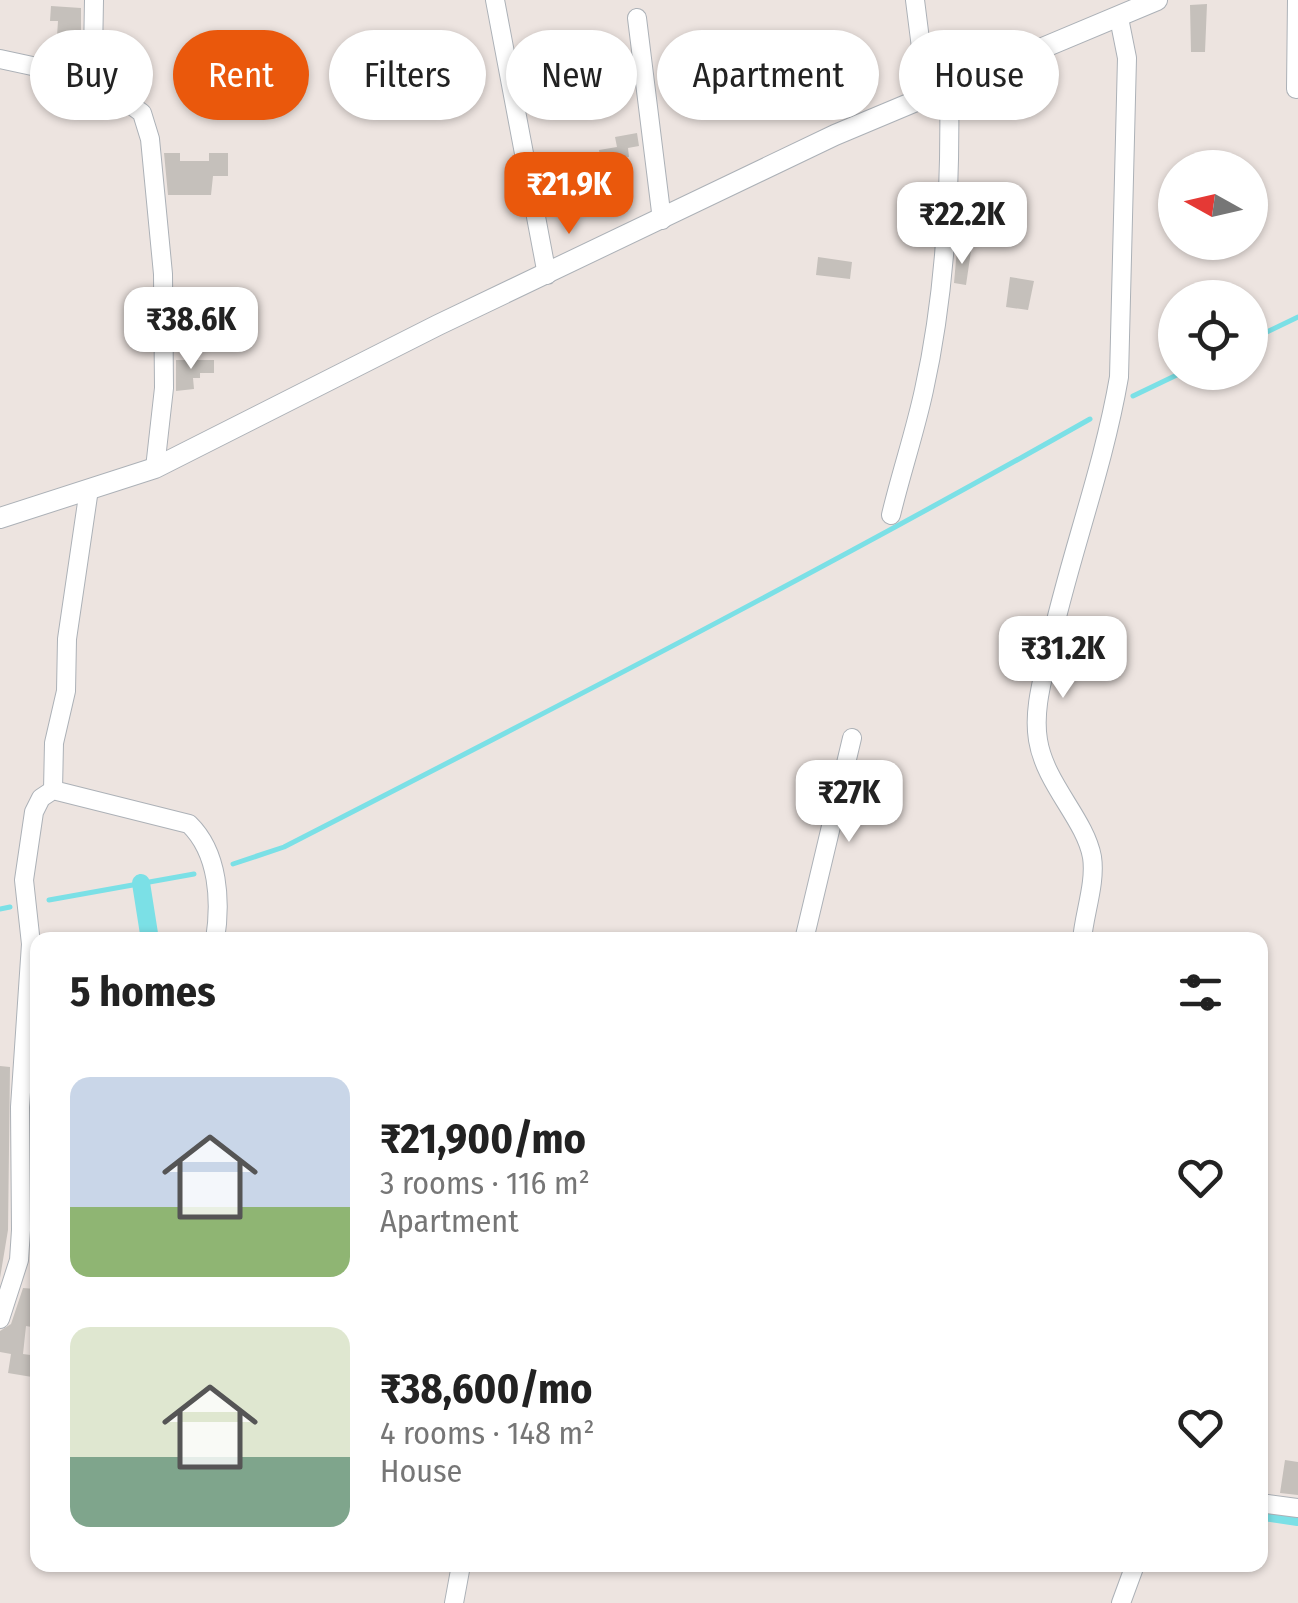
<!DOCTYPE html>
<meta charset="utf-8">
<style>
:root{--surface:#fff;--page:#f2f2f2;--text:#222;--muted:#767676;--accent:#ea580c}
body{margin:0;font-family:"Fira Sans Condensed",sans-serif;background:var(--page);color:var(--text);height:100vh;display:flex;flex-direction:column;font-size:38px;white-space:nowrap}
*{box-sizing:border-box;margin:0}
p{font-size:32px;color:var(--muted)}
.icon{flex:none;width:55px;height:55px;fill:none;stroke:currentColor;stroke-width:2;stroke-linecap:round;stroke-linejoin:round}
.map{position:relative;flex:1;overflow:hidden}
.panel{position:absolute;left:30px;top:932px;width:1238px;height:640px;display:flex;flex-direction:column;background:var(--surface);border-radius:20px;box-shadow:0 2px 8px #0004}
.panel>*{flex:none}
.guide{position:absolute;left:30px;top:30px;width:1240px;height:90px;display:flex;gap:20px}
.needle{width:65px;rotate:278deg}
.tools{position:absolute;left:1158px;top:150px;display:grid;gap:20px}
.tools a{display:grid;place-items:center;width:110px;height:110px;border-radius:50%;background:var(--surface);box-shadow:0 2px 8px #0004;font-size:50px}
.price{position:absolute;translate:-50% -85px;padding:0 22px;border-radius:20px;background:#fff;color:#222;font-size:32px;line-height:65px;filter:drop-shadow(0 2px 5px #0008)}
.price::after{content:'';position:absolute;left:50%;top:60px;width:30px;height:22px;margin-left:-15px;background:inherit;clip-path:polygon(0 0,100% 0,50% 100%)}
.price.on{background:var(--accent);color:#fff}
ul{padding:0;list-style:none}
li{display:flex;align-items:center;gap:30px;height:250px;padding:0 40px}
li span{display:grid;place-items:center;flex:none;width:280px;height:200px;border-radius:20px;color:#555}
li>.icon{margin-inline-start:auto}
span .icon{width:120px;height:120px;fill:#fffc;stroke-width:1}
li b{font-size:42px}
h2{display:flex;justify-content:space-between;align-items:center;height:120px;padding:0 40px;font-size:42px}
.tag{padding:0 35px;border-radius:45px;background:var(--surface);box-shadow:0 2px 8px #0004;font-size:35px;line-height:90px}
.tag.on{background:var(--accent);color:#fff}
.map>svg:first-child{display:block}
</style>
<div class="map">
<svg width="1298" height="1603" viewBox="0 0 1298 1603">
<rect width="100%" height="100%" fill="#ede4e0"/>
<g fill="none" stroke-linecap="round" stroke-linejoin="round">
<!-- stream -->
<path stroke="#7be0e6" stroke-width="5" d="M1250,340L1298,317
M1133,396L1183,372
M233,864L284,847C555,708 825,569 1090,419
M49,900L194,874
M0,909L10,907"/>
<!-- canal -->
<path stroke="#7be0e6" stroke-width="18" d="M141,883L150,940
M1264,1512L1298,1517"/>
</g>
<!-- building -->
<path fill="#c5c0bb" d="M1207,4L1205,52H1191L1190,5Z
M51,6L81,8V52L56,51L58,21H50Z
M637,133L639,146L628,148L629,157L601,162L599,150L617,147L615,137Z
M164,153H180V161H209V153H228V176H213L211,195H168Z
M957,249L971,251L966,285L954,283Z
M818,257L852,262L850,279L816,275Z
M1010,277L1034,281L1028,310L1006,307Z
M176,360H214V373H200V378H193L194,389L176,391Z
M0,1066L10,1067L8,1230L0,1278Z
M23,1288L35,1289L37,1328L26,1326L23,1354L38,1356V1378L8,1373L11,1354L0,1352V1331L11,1324Z
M1285,1460L1298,1462V1495L1280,1493Z"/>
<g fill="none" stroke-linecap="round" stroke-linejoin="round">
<defs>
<path id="minor" d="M94,0L93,55L97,80L142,113L150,139L163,274L164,388L155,468
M495,0L547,275
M915,0L927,95
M637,18L662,220
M0,59L97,80
M1296,89L1297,0
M89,489L67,639L66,691L54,743L53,790L189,824C219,853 221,902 215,940
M891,515C901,473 915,432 924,390C946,291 951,186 949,85
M804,940L852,738
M1082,940C1084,914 1096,883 1092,857C1085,819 1045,784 1038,740C1033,710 1043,678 1049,650C1069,558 1103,470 1119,377L1127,58L1119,18
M0,1319L19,1260L21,1230L20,1107L31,944L24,880L34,812L41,798L53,790
M1260,1503L1298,1508
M454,1603L461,1565
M1121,1603L1135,1565"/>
<path id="tertiary" d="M0,518L155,468L438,325L835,135L1157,0"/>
</defs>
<!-- minor casing -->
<use href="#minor" stroke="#acb1b7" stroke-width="20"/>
<!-- tertiary casing -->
<use href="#tertiary" stroke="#acb1b7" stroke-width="22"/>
<!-- minor -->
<use href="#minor" stroke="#fff" stroke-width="18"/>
<!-- tertiary -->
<use href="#tertiary" stroke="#fff" stroke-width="20"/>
</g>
</svg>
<div class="tools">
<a><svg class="needle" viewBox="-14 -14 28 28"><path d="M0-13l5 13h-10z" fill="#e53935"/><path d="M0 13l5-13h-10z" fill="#767676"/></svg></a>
<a><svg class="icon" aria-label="locate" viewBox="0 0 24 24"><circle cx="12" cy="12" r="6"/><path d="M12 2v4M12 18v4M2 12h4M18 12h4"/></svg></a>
</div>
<b class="price on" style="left:569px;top:237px">₹21.9K</b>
<b class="price" style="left:962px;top:267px">₹22.2K</b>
<b class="price" style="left:191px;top:372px">₹38.6K</b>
<b class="price" style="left:1063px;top:701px">₹31.2K</b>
<b class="price" style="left:849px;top:845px">₹27K</b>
<div class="guide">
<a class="tag">Buy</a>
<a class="tag on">Rent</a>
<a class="tag">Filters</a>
<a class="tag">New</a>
<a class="tag">Apartment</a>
<a class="tag">House</a>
</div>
<section class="panel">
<h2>5 homes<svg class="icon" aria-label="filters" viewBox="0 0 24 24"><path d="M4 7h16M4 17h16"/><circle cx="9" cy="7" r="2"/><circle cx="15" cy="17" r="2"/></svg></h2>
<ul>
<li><span style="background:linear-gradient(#c9d6e8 65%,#8fb573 0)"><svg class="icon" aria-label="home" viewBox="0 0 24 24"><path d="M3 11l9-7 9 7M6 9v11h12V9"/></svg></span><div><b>₹21,900/mo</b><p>3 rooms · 116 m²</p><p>Apartment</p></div><svg class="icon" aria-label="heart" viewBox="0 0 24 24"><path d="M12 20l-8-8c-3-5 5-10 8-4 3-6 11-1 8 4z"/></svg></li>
<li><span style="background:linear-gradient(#dfe7d0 65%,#7fa58c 0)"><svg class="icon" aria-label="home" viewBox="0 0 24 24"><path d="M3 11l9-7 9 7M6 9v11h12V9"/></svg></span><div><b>₹38,600/mo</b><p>4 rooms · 148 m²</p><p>House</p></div><svg class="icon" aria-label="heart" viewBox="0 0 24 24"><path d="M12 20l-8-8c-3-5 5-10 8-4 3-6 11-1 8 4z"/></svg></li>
</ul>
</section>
</div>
